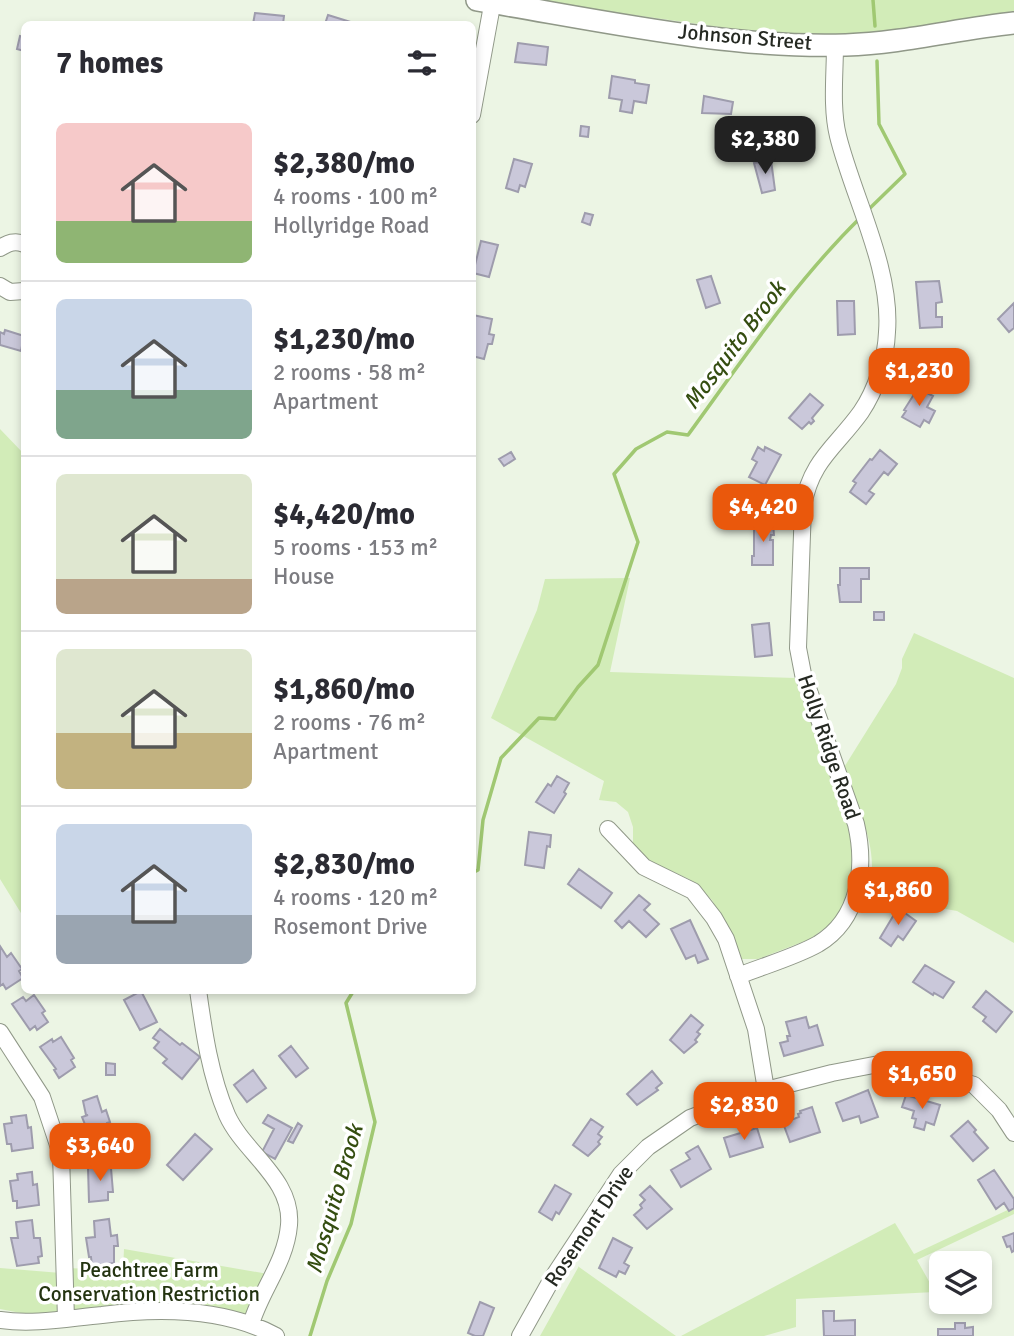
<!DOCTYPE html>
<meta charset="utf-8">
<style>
:root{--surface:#fff;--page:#f7f7f7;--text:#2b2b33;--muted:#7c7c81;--line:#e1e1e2;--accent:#ea580c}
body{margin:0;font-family:Signika,sans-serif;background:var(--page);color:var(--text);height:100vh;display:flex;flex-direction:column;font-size:26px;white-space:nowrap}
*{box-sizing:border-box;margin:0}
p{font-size:23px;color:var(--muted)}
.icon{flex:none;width:38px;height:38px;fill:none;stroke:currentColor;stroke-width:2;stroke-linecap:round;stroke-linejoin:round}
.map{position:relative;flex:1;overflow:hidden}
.sheet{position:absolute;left:21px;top:21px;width:455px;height:973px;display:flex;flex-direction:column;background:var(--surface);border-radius:10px;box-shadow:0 4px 10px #0003}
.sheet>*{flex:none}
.buttons{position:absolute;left:929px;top:1251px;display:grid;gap:14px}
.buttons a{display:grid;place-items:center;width:63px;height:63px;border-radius:10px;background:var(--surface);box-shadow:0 4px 10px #0003;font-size:35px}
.price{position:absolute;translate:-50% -60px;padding:0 16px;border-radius:14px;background:var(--accent);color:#fff;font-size:23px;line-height:46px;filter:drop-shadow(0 2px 4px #0008)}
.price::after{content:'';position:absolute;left:50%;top:42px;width:21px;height:16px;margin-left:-10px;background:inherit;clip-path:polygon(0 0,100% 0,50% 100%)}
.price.current{background:#222;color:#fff}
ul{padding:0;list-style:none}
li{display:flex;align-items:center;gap:21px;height:175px;padding:0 35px}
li+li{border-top:2px solid var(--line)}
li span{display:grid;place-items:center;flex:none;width:196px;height:140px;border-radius:10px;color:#555}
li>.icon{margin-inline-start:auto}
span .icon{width:84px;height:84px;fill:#fffc;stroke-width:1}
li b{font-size:30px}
h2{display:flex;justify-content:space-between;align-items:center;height:84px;padding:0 35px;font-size:30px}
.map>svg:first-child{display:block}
</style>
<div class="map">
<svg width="1014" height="1336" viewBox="0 0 1014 1336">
<rect width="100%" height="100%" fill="#ecf5e4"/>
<!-- green -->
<path fill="#d2ecb8" d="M527,0H1014V11L849,38L777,35Z
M0,429L24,454V918L0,879Z
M630,578L610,672L796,678L850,827L853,841L852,870L848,895L841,913L832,923L810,939L758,959H741L712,900L689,879L643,858L633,845V827L628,812L616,802L599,800L604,781L491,718L537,610L545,579Z
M914,633L1014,678V943L957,911L866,895C884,855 857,807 843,769L896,684L902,668V659Z
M1014,1207V1214L917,1260L935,1292L796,1299V1327L764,1336H681L895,1223L914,1254Z
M124,1249L274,1275L251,1324L209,1316L66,1319L65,1268L123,1270Z
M579,1266V1267L676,1336H540Z
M0,1268L61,1273L63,1316L26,1314L0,1309Z"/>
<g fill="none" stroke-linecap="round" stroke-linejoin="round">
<!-- stream -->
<path stroke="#a0c872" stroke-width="3.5" d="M873,0L875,26
M868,210L905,174L879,124L877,61
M472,873L478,870L483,820L501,758L539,718L555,719L578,687L598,665L638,542L614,474L636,449L667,432L688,435C742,361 794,283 860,218
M310,1336L327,1281L351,1224L375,1122L346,1003L354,990"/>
</g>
<!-- building -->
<path fill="#cac8da" stroke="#9e9cad" stroke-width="2" d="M255,13L284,16L283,24H253Z
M328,15L357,24H325Z
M20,36L24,37V51L17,49Z
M518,43L548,47L546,65L515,62Z
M612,76L635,80V83L649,85L646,103L634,101L632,113L620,111L622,100L609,98Z
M704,96L733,102L731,114L702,113Z
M581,126L589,127L588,137L580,136Z
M514,159L532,164L525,187L520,185L518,192L506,188Z
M771,160L775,190L762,193L754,163Z
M585,213L593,215L590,225L582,222Z
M481,241L498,245L489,277L473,273Z
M711,276L720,303L706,308L697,280Z
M939,281L942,302L936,303V317H942V327L920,328L916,282Z
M837,301H854L855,334L838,335Z
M1014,303V328L1009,332L998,319Z
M473,315L492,319L489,334L494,335L492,344H488L484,359L472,356Z
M5,330L24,336L21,351L0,345V332L4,334Z
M918,388L933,396L927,407L935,411L929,423L924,420L920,427L902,417L906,411L904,410Z
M810,394L823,405L812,418L814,421L811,424L809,422L802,429L789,418Z
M758,447L764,451L765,447L781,455L765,485L749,477L757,462L752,459Z
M880,450L897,464L888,475L884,472L869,491L874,494L866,504L850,492L856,483L853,481L870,459L872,460Z
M511,452L515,459L504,466L499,459Z
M754,523H773L774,535H771L770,540H773V565H752V556H754Z
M840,568H869V579H861V602H840L838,585H840Z
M874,612H884V620H874Z
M769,623L772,655L755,657L752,625Z
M557,776L569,783L564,792L566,794L554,813L536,802L548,784L551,786Z
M529,832L551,835L550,847L547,846L544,868L525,865Z
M579,869L612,893L601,908L568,884Z
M639,895L650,904L644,910L659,924L646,937L629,921L622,928L615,921Z
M898,908L916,921L903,940L898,936L891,946L880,938Z
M690,920L708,959L698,963L695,955L686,959L671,929Z
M0,946L7,957L11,953L22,969L19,971L23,978L6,989L3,984L0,986Z
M925,965L954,982L943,998L934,993L933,995L913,982Z
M141,991L157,1022L140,1030L124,1000Z
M986,991L1012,1012L996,1032L983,1021L986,1017L973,1007Z
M34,995L45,1011L42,1013L48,1022L37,1030L35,1026L30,1030L12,1004L23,997L26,1001Z
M691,1015L703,1025L697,1032L700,1034L695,1040L697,1042L684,1053L670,1040Z
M806,1017L809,1028L817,1025L823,1045L784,1056L780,1043L788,1041L787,1036H790L786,1022Z
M160,1029L180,1045L182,1043L200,1057L182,1079L163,1063L167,1059L154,1048L159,1042L153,1038Z
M61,1037L74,1058L71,1060L75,1067L59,1078L54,1070L56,1069L40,1047L52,1039L53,1042Z
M291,1046L308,1068L296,1077L279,1056Z
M106,1063L115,1064V1075H106Z
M253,1070L266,1088L247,1102L234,1085Z
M652,1071L662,1083L656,1088L658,1090L637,1105L627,1094Z
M868,1090L878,1117L861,1123L859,1116L843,1121L836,1103Z
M906,1095L940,1105L934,1125L926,1122L924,1130L914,1127L916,1119L912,1118L914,1111L902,1107Z
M97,1096L102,1112L106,1110L110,1122L107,1123L109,1139L87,1144L81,1129L86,1127L82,1117L88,1115H86L83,1101Z
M812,1107L820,1132L790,1142L783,1123L799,1117L798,1114L801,1113L800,1111Z
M26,1115L28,1128L31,1127L33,1148L12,1151L11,1144H7L4,1124L12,1123L11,1117Z
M268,1115L292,1128L275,1159L262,1152L274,1129L263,1123Z
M591,1119L603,1127L598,1134L602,1137L598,1142L600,1144L588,1156L573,1145Z
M968,1121L976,1130L974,1132L988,1148L973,1161L951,1136Z
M298,1123L302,1126L293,1143L288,1141Z
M757,1128L763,1147L730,1157L724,1138Z
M195,1134L212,1149L183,1180L167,1165Z
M698,1146L711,1169L681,1187L671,1170L690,1159L686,1153Z
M103,1166L111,1168L113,1192H108V1200L89,1202L88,1168Z
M994,1170L1014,1199V1208L1009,1211L1004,1203L996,1209L978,1180Z
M32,1172L33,1185L37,1184L39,1205L17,1208V1201H13L10,1181L18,1180L17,1174Z
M555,1185L571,1194L559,1214L556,1212L552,1220L539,1212Z
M650,1186L672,1209L647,1229L634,1215L642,1208L640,1205L645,1200L640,1195Z
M109,1219L111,1236L117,1235L118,1246H114V1263L92,1266L91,1257H89L86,1238L95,1237L94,1221Z
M32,1220L34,1238H40L42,1256L38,1257L39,1263L17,1266L11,1238H18L16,1222Z
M1014,1233V1251L1012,1252L1010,1246L1007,1247L1003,1237Z
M613,1238L632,1248L624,1263L629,1266L625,1274L619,1271L616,1277L599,1268Z
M480,1302L494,1308L483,1336H475L468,1333Z
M823,1311H834V1321L855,1320V1336H824Z
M955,1323H965V1328L973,1327V1336H938V1329H955Z"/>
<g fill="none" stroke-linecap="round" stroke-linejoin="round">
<defs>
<path id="street" d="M472,115L493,0
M0,248C8,243 15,240 24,244
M0,286L10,292L24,291
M608,829L644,867L693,891L714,918L726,939L756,1029L766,1090
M738,976C763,966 795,957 818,944C860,919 866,867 856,824L803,674L798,648L803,506C811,460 836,447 861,412C876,390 886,359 887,332C892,268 853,197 838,136C831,107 835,74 835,45
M198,990C204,1033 210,1075 227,1115C244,1153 293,1179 289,1225C286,1262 261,1290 251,1324
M0,1032L42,1097L61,1154L66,1319
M0,1320C34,1325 69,1318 102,1315C158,1308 225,1308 276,1336
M520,1336L553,1277L621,1174L648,1147L690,1118L766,1090L832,1073L884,1063L922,1069L974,1085L999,1110L1014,1133"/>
<path id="secondary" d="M477,0C594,19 727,49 846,45C902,43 958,29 1014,23"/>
</defs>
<!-- street casing -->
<use href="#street" stroke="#909888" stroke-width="18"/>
<!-- secondary casing -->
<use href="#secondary" stroke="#909888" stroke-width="24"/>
<!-- street -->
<use href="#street" stroke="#fff" stroke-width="16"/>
<!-- secondary -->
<use href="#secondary" stroke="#fff" stroke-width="21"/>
</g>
<g text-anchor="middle" stroke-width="7" stroke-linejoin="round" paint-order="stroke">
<!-- street labels -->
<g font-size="21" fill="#252922" stroke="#fff">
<text transform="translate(745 37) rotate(5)" y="7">Johnson Street</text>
<text transform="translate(829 747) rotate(71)" y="7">Holly Ridge Road</text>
<text transform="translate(589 1226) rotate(-56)" y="7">Rosemont Drive</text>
</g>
<!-- park labels -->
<g font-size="21" fill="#233310" stroke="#fff">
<text x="149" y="1277">Peachtree Farm<tspan x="149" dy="24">Conservation Restriction</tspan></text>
</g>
<!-- water labels -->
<g font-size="23" font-style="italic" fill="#344d10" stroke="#fff">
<text transform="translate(734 345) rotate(-53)" y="8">Mosquito Brook</text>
<text transform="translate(334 1199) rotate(-74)" y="8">Mosquito Brook</text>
</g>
</g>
</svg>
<div class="buttons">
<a><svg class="icon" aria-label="layers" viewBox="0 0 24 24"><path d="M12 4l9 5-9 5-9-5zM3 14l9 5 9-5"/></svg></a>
</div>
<b class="price current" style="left:765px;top:176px">$2,380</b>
<b class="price" style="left:919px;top:408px">$1,230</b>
<b class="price" style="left:763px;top:544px">$4,420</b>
<b class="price" style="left:898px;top:927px">$1,860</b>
<b class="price" style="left:922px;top:1111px">$1,650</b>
<b class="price" style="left:744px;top:1142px">$2,830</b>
<b class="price" style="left:100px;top:1183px">$3,640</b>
<section class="sheet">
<h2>7 homes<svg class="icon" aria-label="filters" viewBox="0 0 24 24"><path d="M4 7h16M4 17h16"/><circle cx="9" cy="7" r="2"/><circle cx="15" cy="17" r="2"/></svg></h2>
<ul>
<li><span style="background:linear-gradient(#f6c9c9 70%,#8fb573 0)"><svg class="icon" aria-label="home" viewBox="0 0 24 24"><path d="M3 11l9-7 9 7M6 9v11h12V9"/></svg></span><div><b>$2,380/mo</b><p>4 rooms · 100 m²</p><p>Hollyridge Road</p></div></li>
<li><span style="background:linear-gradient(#c9d6e8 65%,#7fa58c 0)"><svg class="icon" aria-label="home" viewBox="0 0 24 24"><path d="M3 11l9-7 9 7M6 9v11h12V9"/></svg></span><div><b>$1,230/mo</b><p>2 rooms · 58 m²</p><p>Apartment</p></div></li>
<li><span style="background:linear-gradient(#dfe7d0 75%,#b9a48a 0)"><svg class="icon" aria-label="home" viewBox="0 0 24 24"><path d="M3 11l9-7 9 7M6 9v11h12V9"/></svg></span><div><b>$4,420/mo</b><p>5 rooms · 153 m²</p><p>House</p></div></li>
<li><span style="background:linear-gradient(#dfe7d0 60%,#c2b280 0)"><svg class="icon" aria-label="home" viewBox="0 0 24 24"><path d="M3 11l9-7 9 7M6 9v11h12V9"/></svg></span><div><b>$1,860/mo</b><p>2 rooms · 76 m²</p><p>Apartment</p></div></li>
<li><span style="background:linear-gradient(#c9d6e8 65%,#9aa5b1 0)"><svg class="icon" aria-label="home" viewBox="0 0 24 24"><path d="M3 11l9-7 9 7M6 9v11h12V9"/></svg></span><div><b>$2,830/mo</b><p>4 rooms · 120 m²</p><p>Rosemont Drive</p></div></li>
</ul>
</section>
</div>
